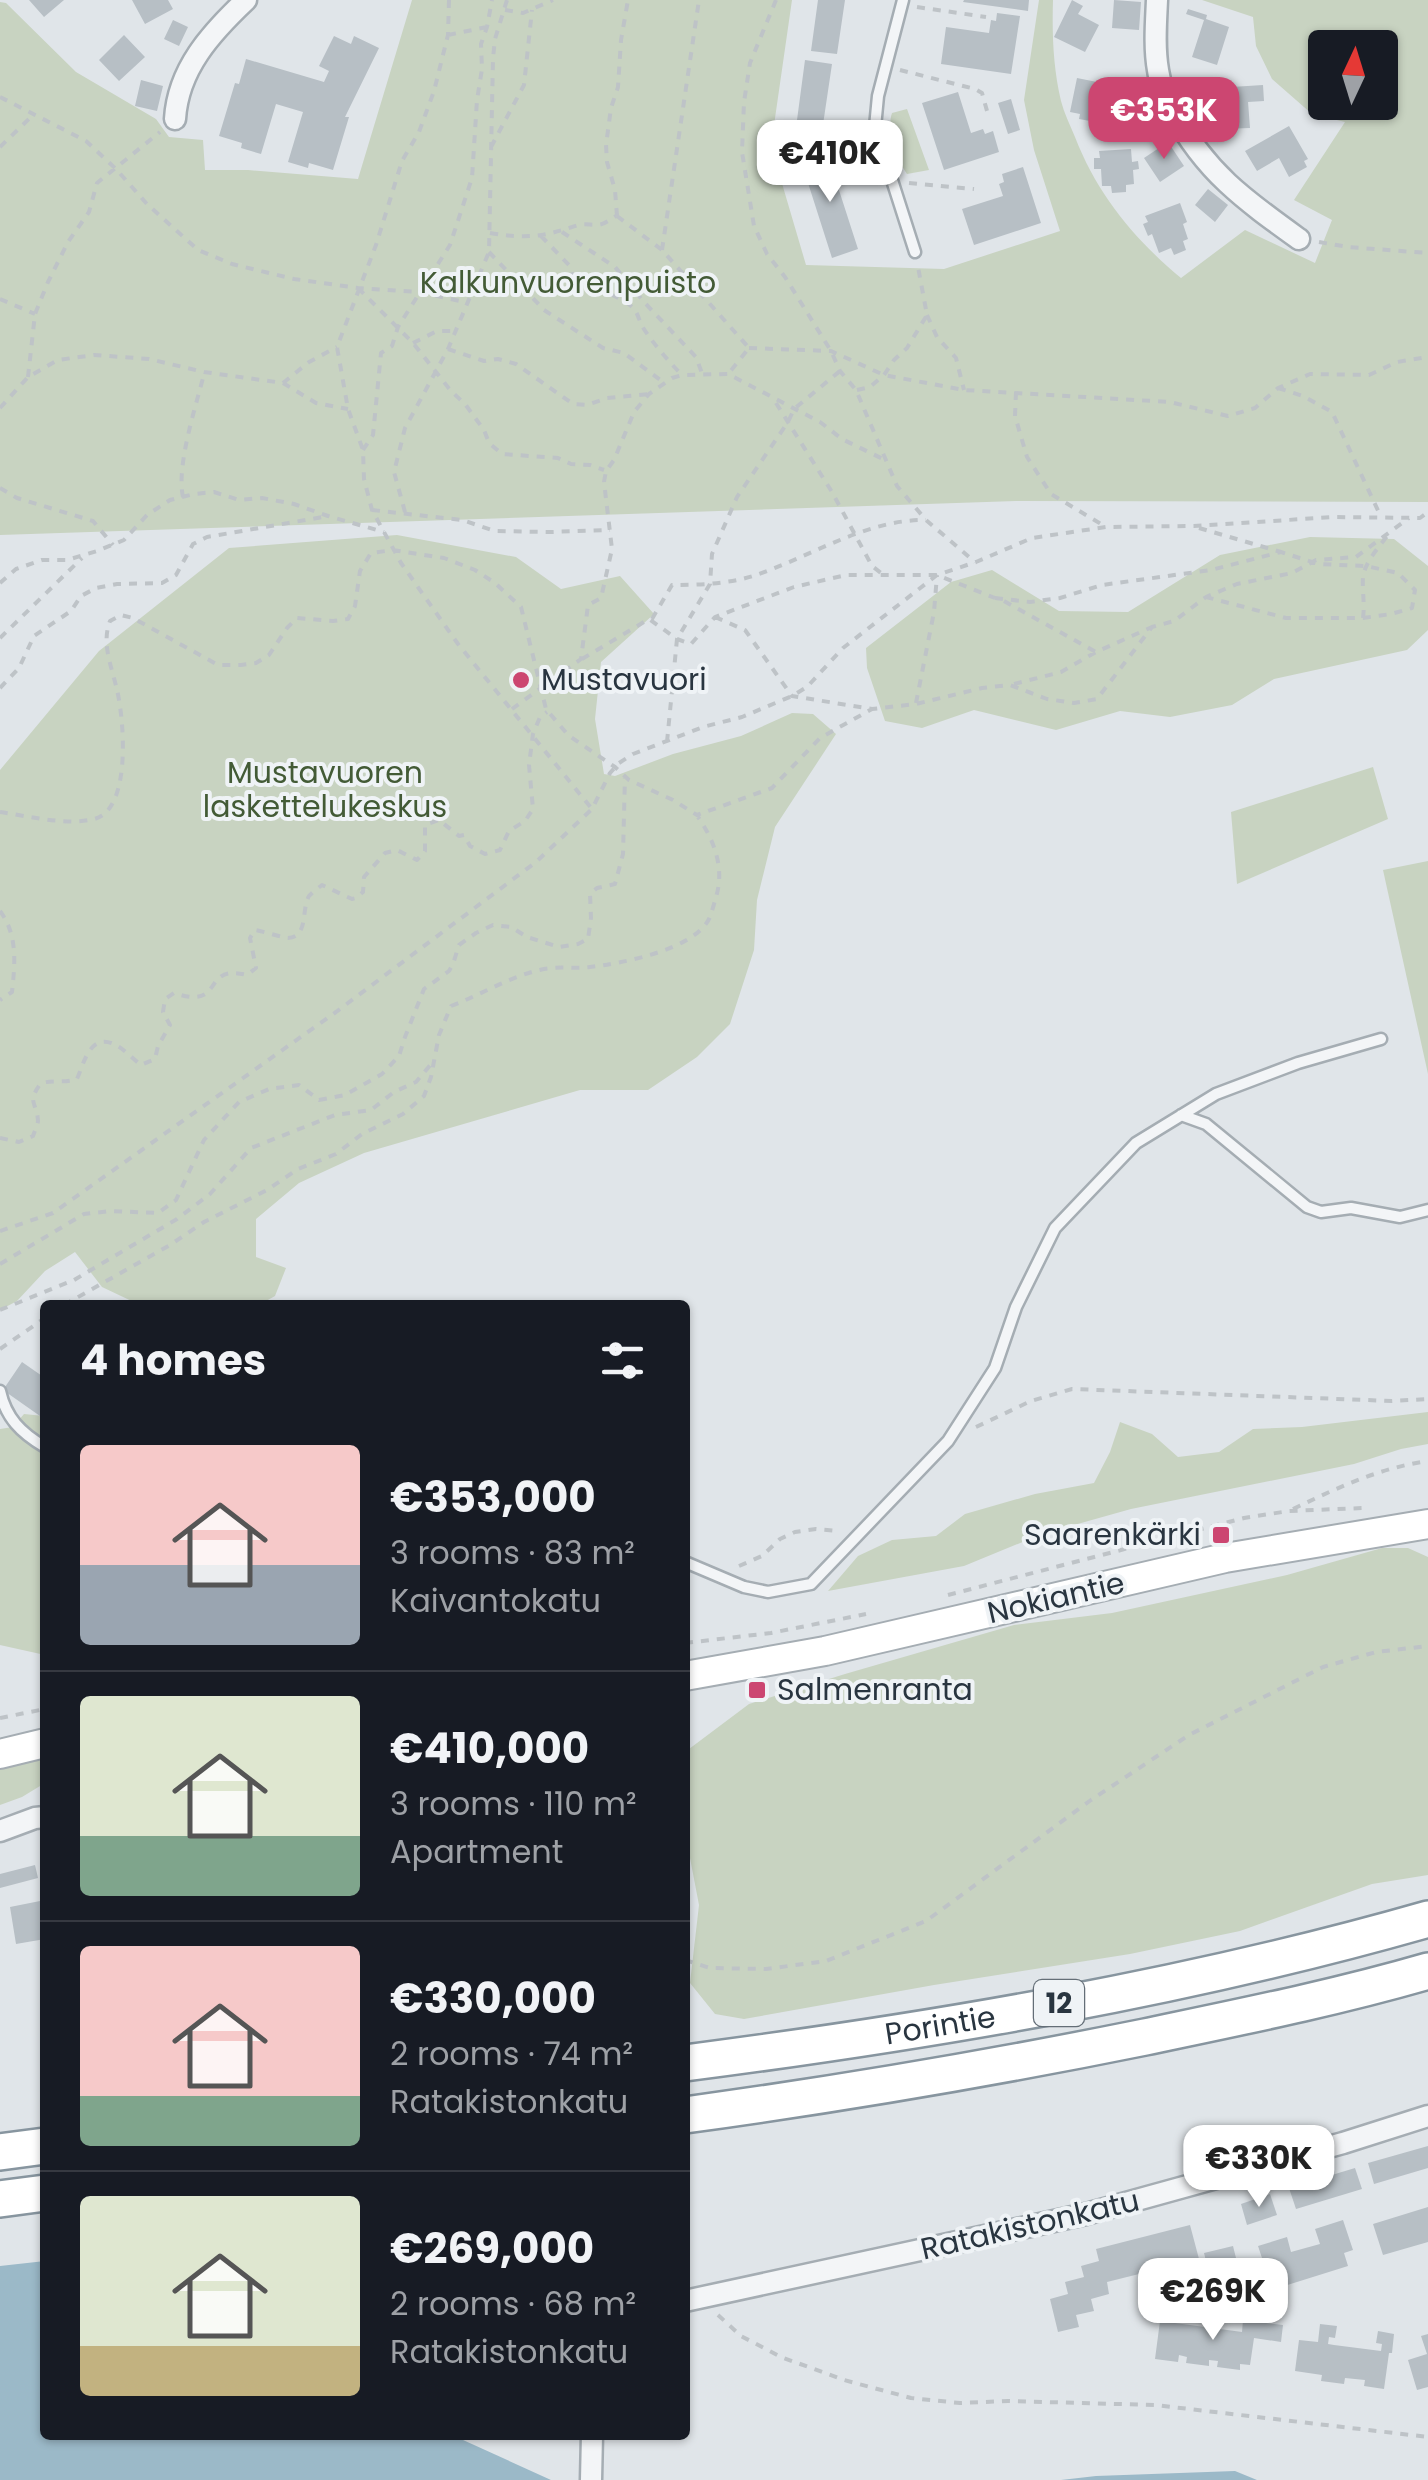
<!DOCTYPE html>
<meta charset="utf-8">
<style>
:root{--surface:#171b24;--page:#20242c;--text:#f1f3f6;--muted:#9ea1a6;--line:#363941;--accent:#cc4671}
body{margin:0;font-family:Poppins,sans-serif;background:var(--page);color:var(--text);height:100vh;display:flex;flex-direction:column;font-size:38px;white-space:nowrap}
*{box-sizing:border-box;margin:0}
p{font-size:32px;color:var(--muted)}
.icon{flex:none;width:55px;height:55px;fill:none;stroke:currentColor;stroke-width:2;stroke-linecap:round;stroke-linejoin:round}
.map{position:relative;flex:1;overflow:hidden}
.side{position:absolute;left:40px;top:1300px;width:650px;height:1140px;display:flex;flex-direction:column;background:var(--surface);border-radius:10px;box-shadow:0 2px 8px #0004}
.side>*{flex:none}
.needle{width:65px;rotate:4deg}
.buttons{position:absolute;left:1308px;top:30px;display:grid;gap:20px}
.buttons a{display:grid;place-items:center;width:90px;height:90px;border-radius:10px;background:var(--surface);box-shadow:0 2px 8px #0004;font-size:50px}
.price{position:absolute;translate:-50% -85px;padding:0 22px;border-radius:20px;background:#fff;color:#222;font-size:32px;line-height:65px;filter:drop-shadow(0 2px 5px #0008)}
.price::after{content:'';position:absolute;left:50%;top:60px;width:30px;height:22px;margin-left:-15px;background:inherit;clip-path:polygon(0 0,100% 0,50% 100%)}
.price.selected{background:var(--accent);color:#fff}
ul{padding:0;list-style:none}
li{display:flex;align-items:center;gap:30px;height:250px;padding:0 40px}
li+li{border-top:2px solid var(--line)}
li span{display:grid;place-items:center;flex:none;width:280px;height:200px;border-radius:10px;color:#555}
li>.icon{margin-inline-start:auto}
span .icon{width:120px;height:120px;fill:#fffc;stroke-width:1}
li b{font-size:42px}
h2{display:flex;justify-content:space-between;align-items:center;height:120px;padding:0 40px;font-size:42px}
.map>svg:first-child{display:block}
</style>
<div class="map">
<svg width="1428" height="2480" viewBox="0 0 1428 2480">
<rect width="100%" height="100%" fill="#e0e5e9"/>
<!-- green -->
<path fill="#c8d3c1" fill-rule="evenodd" d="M412,0H792L771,146L806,265L944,269L1060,231L1034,150L1024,100L1039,0H1053C1052,34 1053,67 1061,101C1064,113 1070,125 1075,137C1097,194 1134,239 1181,278L1245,230L1315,263L1332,220L1294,200L1345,122L1312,114L1272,79L1256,46L1253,17L1202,0H1428V502L1016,501L0,535V2L6,3L76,72L156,119L169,137L203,140L205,170H248L358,179ZM1325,48H1380V102H1325Z
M907,109L929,170L907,174C896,158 886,131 892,113Z
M397,535L516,557L561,589L620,576L654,614L601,662L595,719L604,774L615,776L673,754L741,736L792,713L813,714L836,734L775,827L757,900L754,950L730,1024L697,1057L648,1090H580L364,1153L299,1183L256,1219V1257L286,1268L275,1296L259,1305H140L102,1287L75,1252L45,1271L17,1301L0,1310V770L99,651L229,548Z
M1310,537L1394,539L1428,566V630L1407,650L1274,679L1232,705L1170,717L1120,711L1056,730L974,710L922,728L885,721L867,668L866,648L951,582L992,570L1059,611L1128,612L1220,555Z
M1373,767L1388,819L1237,884L1231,812Z
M1428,861V1074L1383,870Z
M1428,1412V1444L1401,1449L1354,1464L1131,1509L1042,1534L964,1566L828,1591L858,1556L892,1540L936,1536L965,1514L1035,1494L1094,1483L1110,1452L1120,1422L1152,1434L1178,1457L1219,1452L1253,1429L1302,1427Z
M24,1414L44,1416L45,1414V1655L0,1645V1429L13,1427Z
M1382,1548H1408L1428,1557V1875L1372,1884L1240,1931L1130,1954L934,1985L744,2019L715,2014L690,1983L699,1905L685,1832V1752L749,1704L845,1674L1014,1625L1112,1613L1287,1575Z
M45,1759V1783L22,1797L0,1805V1768Z"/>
<!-- water -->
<path fill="#9bb9c8" d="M45,2261V2435H452L551,2480H0V2266Z
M1235,2471L1257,2480H1061L1096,2476Z"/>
<!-- building -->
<path fill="#b7bfc5" d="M29,0H64L44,17Z
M132,0H168L173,9L145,24Z
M818,0H845L837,54L811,51Z
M964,0H1029L1028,11L963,2Z
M1072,0L1083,6L1078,14L1099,25L1085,52L1054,37Z
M1114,0L1141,2L1139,30L1112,28Z
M1188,9L1207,15L1206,19L1229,27L1217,65L1192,57L1204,20L1186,14Z
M997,13L1020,16L1011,74L941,64L946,27L989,33L991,20L996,21Z
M173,20L188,27L179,46L164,39Z
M124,35L145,57L119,81L99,60Z
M334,36L351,44L354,36L379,48L345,117H349L333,170L309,163L308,168L288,162L303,112L276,104L261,154L241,148L242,143L219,136L235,83L239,84L246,59L324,82L329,71L319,66Z
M805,60L832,64L821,138L795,135Z
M1077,78L1107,84L1100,118L1090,116V121L1079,119L1080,114L1070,112Z
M141,80L163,86L157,111L135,106Z
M1263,85L1264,101L1248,102L1250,128L1222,129L1220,101L1201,102L1200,89Z
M1149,90L1158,116L1135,125L1126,98Z
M958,92L971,133L983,129L985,134L993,131L999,152L944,170L922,103Z
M1011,99L1020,130L1008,134L998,103Z
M1289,126L1308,159L1304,161L1307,167L1289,177L1279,158L1257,171L1245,151Z
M1168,142L1184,166L1160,182L1144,158Z
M1131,149L1132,162L1138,161L1139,169L1133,170L1134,184L1126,185V192L1112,193L1111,186H1102L1101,169H1094V158H1100L1099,151Z
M827,153L858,249L832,258L801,161Z
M1023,167L1041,223L974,245L962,209L1003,196L999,184L1004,182L1002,174Z
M1208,189L1228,205L1215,222L1195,205Z
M1180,203L1187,222L1183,224L1188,239L1183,241L1186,250L1174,255L1171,248L1159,253L1152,234L1148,236L1143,224L1148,222L1145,216Z
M22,1362L45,1378V1410L40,1416L3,1390Z
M35,1865L38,1878L0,1888V1874Z
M45,1900V1939L16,1944L10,1907Z
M1428,2146V2168L1374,2184L1368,2163Z
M1355,2168L1362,2189L1296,2209L1289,2188Z
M1270,2194L1277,2215L1247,2225L1241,2204Z
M1428,2207V2242L1383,2255L1373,2224Z
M1343,2220L1353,2250L1344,2253L1348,2266L1281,2287L1277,2274L1268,2276L1258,2246L1287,2237L1291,2252L1320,2244L1315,2229Z
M1190,2225L1199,2259L1107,2282L1109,2294L1091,2299L1094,2311L1076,2315L1079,2327L1058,2332L1050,2299L1068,2294L1065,2282L1084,2277L1081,2266L1099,2261L1096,2249Z
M1233,2246L1236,2258L1207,2265L1204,2253Z
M1243,2320L1283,2325L1281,2342L1254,2338L1250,2365L1240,2364V2370L1217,2367L1218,2361L1209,2360V2366L1186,2363L1187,2357L1179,2355L1178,2362L1155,2359L1160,2321L1242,2332Z
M1320,2324L1337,2326L1335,2338L1329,2337L1328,2344L1334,2345L1381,2351L1382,2344L1376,2343L1378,2331L1394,2334L1392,2353H1389L1384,2389L1364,2386L1365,2380L1345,2378L1344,2384L1321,2381L1322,2375L1295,2371L1299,2340L1318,2342Z
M1428,2334V2387L1417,2390L1408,2360L1427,2354L1421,2336Z"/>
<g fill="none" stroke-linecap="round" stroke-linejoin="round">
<defs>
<path id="lane" d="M903,0L878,96L875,127L915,252
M1181,1115L1206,1124L1307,1207L1321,1212L1351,1208L1400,1217L1428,1210
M0,1391C6,1418 21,1433 45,1447
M685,1562L744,1587L768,1592L811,1584L948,1441L995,1368L1016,1307L1055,1228L1136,1143L1216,1094L1298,1063L1381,1039"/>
<path id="street" d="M1157,0C1156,23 1154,47 1158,70C1160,86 1167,100 1174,113C1205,172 1246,201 1299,239
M175,119C178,69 211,33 246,0
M0,1831L35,1818L45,1817
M685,2301L1086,2214L1343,2143L1428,2116
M591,2480L592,2435"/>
<path id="secondary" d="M685,1676L825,1651L1225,1558L1428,1524
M0,1754L45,1743"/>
<g id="highway">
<path id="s1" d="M685,2063C933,2031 1187,1988 1428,1919"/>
<path d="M685,2115C839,2094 992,2068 1145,2037C1240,2017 1335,1998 1428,1971"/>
<path d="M0,2152L45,2146"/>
<path d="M0,2199L45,2193"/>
</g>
</defs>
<!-- lane casing -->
<use href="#lane" stroke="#a5adb3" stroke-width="15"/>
<!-- street casing -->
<use href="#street" stroke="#a5adb3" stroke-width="25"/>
<!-- secondary casing -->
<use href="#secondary" stroke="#a5adb3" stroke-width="32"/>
<!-- highway casing -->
<use href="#highway" stroke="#87959f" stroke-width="40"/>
<!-- path -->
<path stroke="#bec3c7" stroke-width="4" stroke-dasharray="8 8" stroke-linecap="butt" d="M449,0L448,35L434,91L419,132L402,161L376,245L337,347L348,409L363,450L364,479L372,510L401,563L458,644L592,809
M776,0L750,63L744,102L742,152L754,226L767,254L785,277L831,351L840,371L856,390L897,486L926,520L975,562
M917,7L986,17
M505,10L523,13L553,0
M448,35L487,27
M900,70L975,89L982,93L989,118
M0,97L86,141L116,169L147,204L198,250L232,264L294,279L358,288L419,292L469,303
M0,147L33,115
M491,147L524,85L532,10
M909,183L974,189
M617,216L662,250L749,348L729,373
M617,216L615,190L607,162L606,145L611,108L618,87L621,40L628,0
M562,232L615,267L644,302L696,357L703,376
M490,233C527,239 543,237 578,225C586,223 594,226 602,224C607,222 611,219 616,216
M541,236L569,265L574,280C593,291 614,292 631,306C638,312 638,318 642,326C651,341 670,363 682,375
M1319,242L1348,247L1428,253
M662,250L699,0
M489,252L544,310L603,348L624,353L663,382
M358,288L413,343L451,391L465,404L484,430L489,443L502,454L558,458L571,464L590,465L604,470
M0,299L35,314
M927,315L937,337L956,358L964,390
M413,343L437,331H454
M749,348L831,351L884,375L964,390L1170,402L1228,416L1255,408L1278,388L1310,374L1369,375L1397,362L1428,357
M448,349L484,361L498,359L516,364L573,404L587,405L607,398L649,394
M28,377L35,314L48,282L68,242L89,212L97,183L160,132
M283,383L309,362L337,347
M1278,388L1303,396L1332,412L1381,517
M857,390L870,387L884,375L894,360L907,348L927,315L918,267
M1016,392L1015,416L1027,457L1051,494L1106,527
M776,403L832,492L872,566L885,576
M0,408L28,377L58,360L94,355L149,359L204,372L283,383L316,403L348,409
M363,450L373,435L381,353L392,346L398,327L450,245L472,178L477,100L482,69L481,44L487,27L492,0
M0,488L17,498L93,521L113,545
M183,497C176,466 196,406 204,374
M372,510L462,520L495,531L550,532L610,530
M405,512L394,472L405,428L448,349L489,252L493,58L495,39L507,0
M1199,528L1281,552
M0,583L16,569L42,560H67L97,551L124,540L147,515L170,500L194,494L214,492L239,500L262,498L294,504L328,516L384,532
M995,598L1030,602L1060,598L1102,585L1211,570L1281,552L1318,564L1366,566L1398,573L1415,590L1412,608L1391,614L1363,618H1286L1206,597
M1004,601L1096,652
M715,617L745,630L792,696L872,709L916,704L982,688L1010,685L1047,699L1074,703L1097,699L1152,627L1174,621L1206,597L1237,584L1292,573L1316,560L1356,557L1409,518
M1363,618C1365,603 1362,590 1363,577C1365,562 1379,547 1388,535
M652,619L672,585C700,585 729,584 756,575C812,556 867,519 926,520
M0,638L82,558
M582,659L649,619L677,639L691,644L715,617L794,587L846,575H937L995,598
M1014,684L1061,672L1096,652L1152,627
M0,688L19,668L34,636L71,611L81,596L96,588L117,584L162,583L176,575L193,544L207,537L323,517
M916,703L934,612L937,575
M512,709L581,659L588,605L601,598L612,549L604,482L606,471L614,460L634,412L649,394L672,378L682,375L728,374L820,422L842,439L887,461
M667,742L677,639L710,584L712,554L737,497L788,422L794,409L840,371
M0,812C29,816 65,826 94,819C132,810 124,719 117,690C112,667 101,644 110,621L121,615L133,618L218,665H241L256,663L269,655L287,628L297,618L333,621L348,619L355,606L360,571L371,553L393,550L444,558L475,570L495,583L521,607L546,709L568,735L615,767L629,780L673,800L697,815L772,788L820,738L872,709
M0,911C18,935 15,964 12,992L0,1000
M0,1138L19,1142L33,1136C34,1133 38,1124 38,1121C37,1102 26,1103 41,1083C54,1080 65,1083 77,1079C84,1063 90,1033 114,1044C123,1048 133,1059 141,1065L155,1059L158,1046L170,1025L163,1012L165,999L174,993C226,1011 200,963 247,975L256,968L250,938L255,930C263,931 283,938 288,938C309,937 301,909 309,896C312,893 318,888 322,885L352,899L356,898L363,892L364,877L385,853L397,850L417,860L425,851V825L439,820L459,836L464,835L470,846L485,854L500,850L509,831L525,821L533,809L529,765L533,734L540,717L547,712
M0,1231L53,1213L336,1012L536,862L592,809L610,773L619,763L633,754L703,727L742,717L792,696L807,687L843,648L937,575L976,562L1032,538L1106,527L1194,526L1334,517L1420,518L1428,512
M0,1264L84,1214L111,1211L158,1213L176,1200L204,1140L239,1102L269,1089L299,1085L319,1100L345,1095L382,1074L399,1056L405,1037L424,989L449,971L453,964L459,945L476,933L493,925L511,927L527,937L559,947L578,944L588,939L591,918L590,894L597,888L615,884L623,854L625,776
M64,1305L170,1245L204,1222L267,1190L298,1169L336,1154L362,1134L403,1114L424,1096L431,1077L439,1035L451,1006C483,994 510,976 544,969C559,966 575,969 590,967C623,963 693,950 709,919C712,912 714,904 716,897C725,868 714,840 698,817
M0,1310L74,1280L177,1219L210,1194L251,1148L335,1115L371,1110L394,1092L416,1082L432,1063
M0,1349L45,1318
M976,1427L1031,1401L1072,1389L1392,1401L1428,1399
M1293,1509C1337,1488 1379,1468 1428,1461
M739,1566L762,1556L780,1539L795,1532L816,1529L839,1531
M948,1595L1244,1518L1289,1511L1363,1508
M685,1643L771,1633L866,1614
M0,1718L45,1709
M685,1960L710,1968L766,1969L826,1961L926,1921L1091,1800L1189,1735L1323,1667L1376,1652L1428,1646
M718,2315L741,2336L781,2357L844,2380L911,2398L960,2403L1008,2401L1155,2405L1428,2437"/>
<!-- lane -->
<use href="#lane" stroke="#f3f5f7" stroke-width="10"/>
<!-- street -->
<use href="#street" stroke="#f3f5f7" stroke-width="20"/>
<!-- secondary -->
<use href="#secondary" stroke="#fff" stroke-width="28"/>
<!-- highway -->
<use href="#highway" stroke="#fff" stroke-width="35"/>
</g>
<!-- markers -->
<g fill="#cc4671" stroke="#eff3f6" stroke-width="4">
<circle cx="521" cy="680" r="10"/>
<rect x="1211" y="1525" width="20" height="20" rx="5"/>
<rect x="747" y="1680" width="20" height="20" rx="5"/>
</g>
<g text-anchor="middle" stroke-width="8" stroke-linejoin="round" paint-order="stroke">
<!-- shield labels -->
<rect fill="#eff3f6" stroke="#646e77" stroke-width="2.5" x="1034" y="1980" width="50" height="46" rx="8"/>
<g font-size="28" font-weight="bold" fill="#293540">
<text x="1059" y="2013">12</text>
</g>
<!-- park labels -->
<g font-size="30" fill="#435b36" stroke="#eff3f6">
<text x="568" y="293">Kalkunvuorenpuisto</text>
<text x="325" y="783">Mustavuoren<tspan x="325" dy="34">laskettelukeskus</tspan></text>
</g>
<!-- poi labels -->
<g font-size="30" fill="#293540" stroke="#eff3f6" text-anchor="start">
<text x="541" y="690">Mustavuori</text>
<text x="1201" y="1545" text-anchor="end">Saarenkärki</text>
<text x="777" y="1700">Salmenranta</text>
</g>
<!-- street labels -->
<g font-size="30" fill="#293540" stroke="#eff3f6">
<text transform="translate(1056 1598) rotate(-13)" y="10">Nokiantie</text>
<text dy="10" stroke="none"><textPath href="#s1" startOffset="258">Porintie</textPath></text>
<text transform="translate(1030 2225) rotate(-13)" y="10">Ratakistonkatu</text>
</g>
</g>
</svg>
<div class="buttons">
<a><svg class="needle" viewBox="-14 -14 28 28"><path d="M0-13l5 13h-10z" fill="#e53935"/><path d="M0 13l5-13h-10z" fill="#9ea1a6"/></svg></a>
</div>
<b class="price selected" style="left:1164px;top:162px">€353K</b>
<b class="price" style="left:830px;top:205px">€410K</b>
<b class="price" style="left:1259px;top:2210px">€330K</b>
<b class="price" style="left:1213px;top:2343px">€269K</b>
<section class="side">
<h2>4 homes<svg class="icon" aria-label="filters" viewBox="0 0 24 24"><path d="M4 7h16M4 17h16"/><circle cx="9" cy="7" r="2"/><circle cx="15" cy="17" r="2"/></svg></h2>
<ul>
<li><span style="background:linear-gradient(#f6c9c9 60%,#9aa5b1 0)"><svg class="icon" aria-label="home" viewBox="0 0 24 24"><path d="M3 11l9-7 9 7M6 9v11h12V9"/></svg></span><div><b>€353,000</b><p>3 rooms · 83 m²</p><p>Kaivantokatu</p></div></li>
<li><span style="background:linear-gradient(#dfe7d0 70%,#7fa58c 0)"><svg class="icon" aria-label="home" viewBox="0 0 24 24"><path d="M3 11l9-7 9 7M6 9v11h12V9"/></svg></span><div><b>€410,000</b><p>3 rooms · 110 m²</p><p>Apartment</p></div></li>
<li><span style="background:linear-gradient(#f6c9c9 75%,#7fa58c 0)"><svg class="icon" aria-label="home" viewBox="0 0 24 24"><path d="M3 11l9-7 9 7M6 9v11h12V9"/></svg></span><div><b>€330,000</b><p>2 rooms · 74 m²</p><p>Ratakistonkatu</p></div></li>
<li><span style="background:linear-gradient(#dfe7d0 75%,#c2b280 0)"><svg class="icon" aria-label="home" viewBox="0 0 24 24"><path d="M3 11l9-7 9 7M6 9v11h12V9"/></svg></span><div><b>€269,000</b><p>2 rooms · 68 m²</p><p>Ratakistonkatu</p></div></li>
</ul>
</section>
</div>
